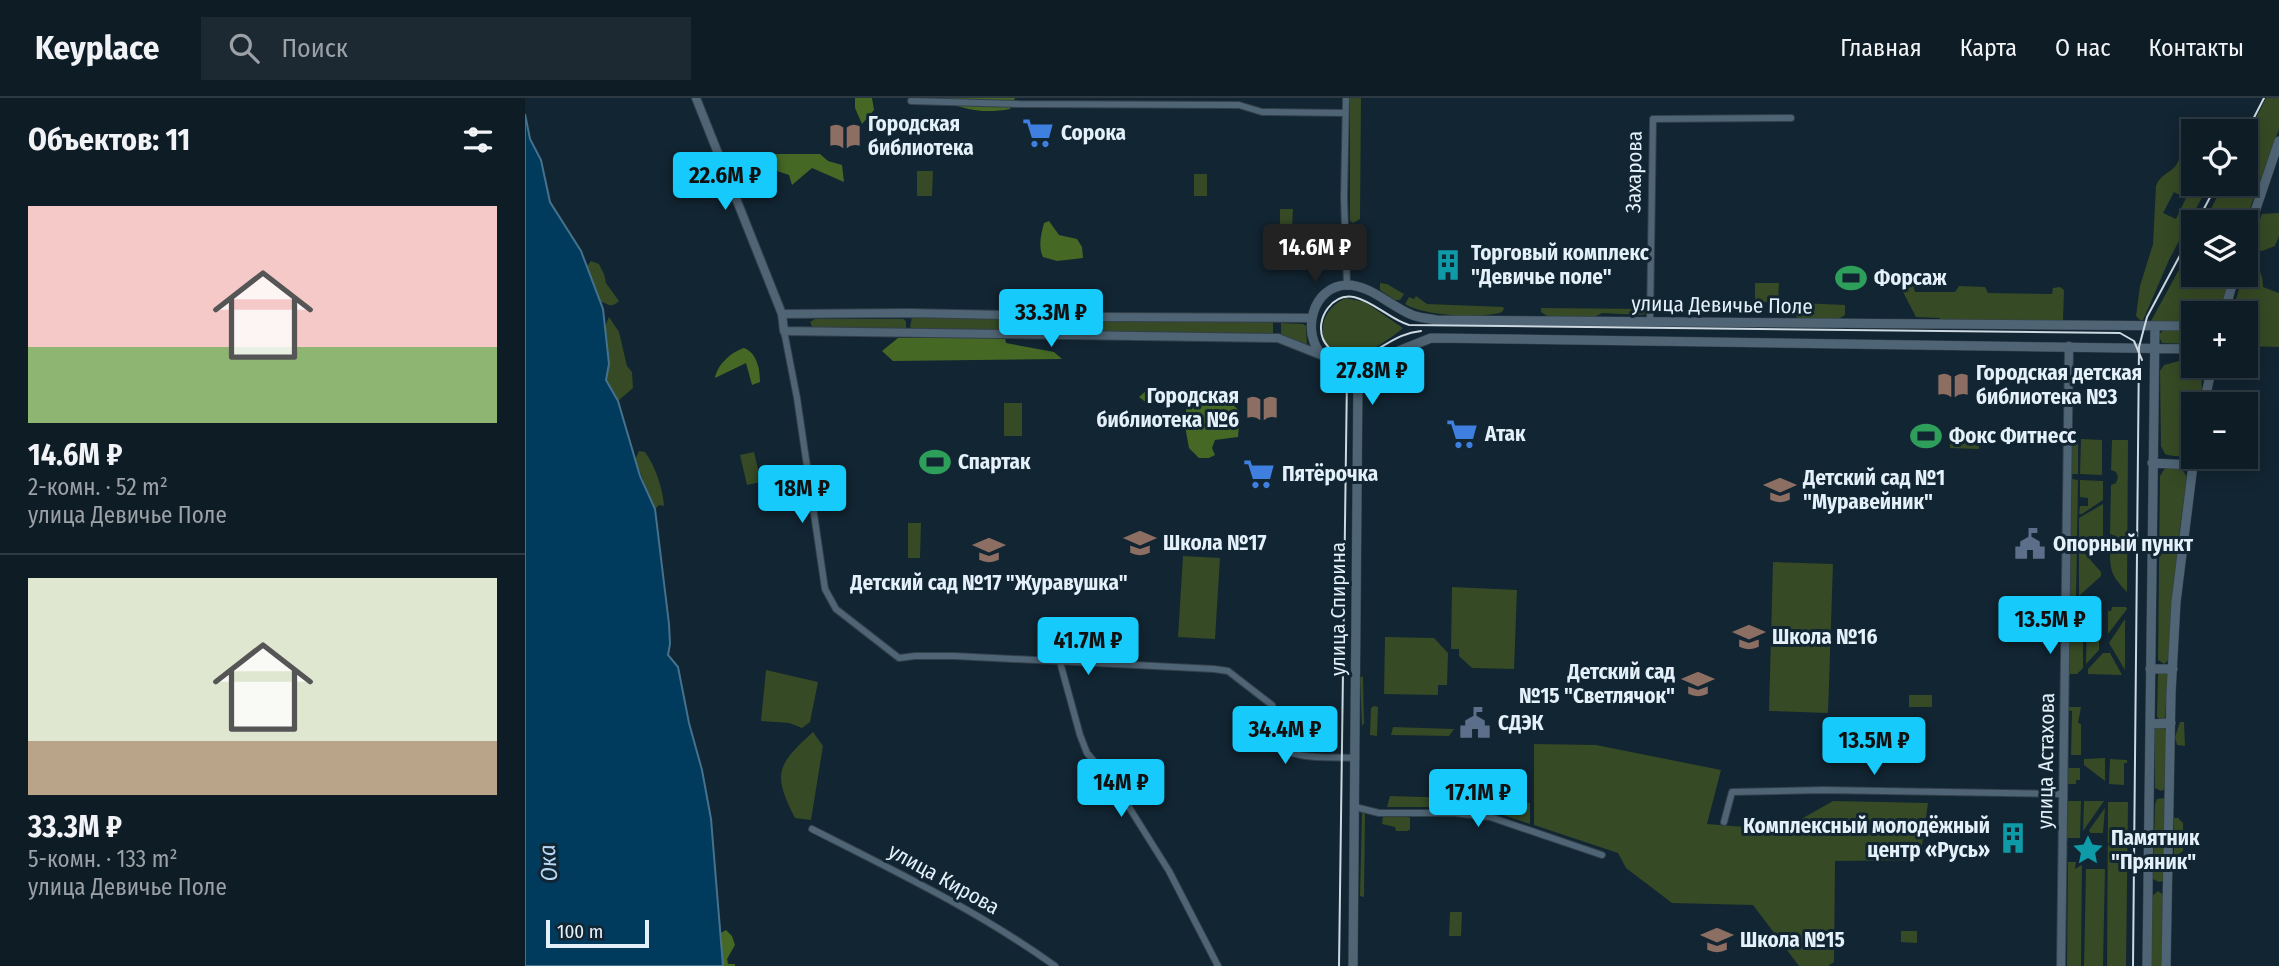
<!DOCTYPE html>
<html lang="ru">
<meta charset="utf-8">
<style>
:root{--surface:#0e1c26;--page:#1c2932;--text:#f1f3f6;--muted:#9ba1a7;--line:#2e3a43;--accent:#16cafb}
body{margin:0;font-family:"Fira Sans Condensed",sans-serif;background:var(--page);color:var(--text);height:100vh;display:flex;flex-direction:column;font-size:26px;white-space:nowrap}
*{box-sizing:border-box;margin:0}
p{font-size:23px;color:var(--muted)}
.icon{flex:none;width:38px;height:38px;fill:none;stroke:currentColor;stroke-width:2;stroke-linecap:round;stroke-linejoin:round}
.map{position:relative;flex:1;overflow:hidden}
.sheet{display:flex;flex-direction:column;background:var(--surface);width:525px}
.sheet>*{flex:none}
.controls{position:absolute;left:1656px;top:21px;display:grid;gap:14px}
.controls a{display:grid;place-items:center;width:77px;height:77px;border-radius:0px;background:var(--surface);box-shadow:0 4px 18px #0003,0 0 0 2px var(--line);font-size:35px}
.scale{position:absolute;left:21px;bottom:18px;width:103px;box-sizing:border-box;padding-left:7px;border:4px solid #e5f1fa;border-top:0;font-size:19px;line-height:24px;white-space:nowrap;color:#e5f1fa;-webkit-text-stroke:5px #122532;paint-order:stroke}
.price{position:absolute;translate:-50% -60px;padding:0 16px;border-radius:7px;background:var(--accent);color:#111;font-size:23px;line-height:46px;filter:drop-shadow(0 2px 4px #0008)}
.price::after{content:'';position:absolute;left:50%;top:42px;width:21px;height:16px;margin-left:-10px;background:inherit;clip-path:polygon(0 0,100% 0,50% 100%)}
.price.current{background:#222;color:#fff}
ul{padding:0;list-style:none}
li{display:grid;align-content:center;gap:14px;height:371px;padding:0 28px}
li+li{border-top:2px solid var(--line)}
li span{display:grid;place-items:center;height:217px;border-radius:0px;color:#555}
li>.icon{margin-inline-start:auto}
span .icon{width:126px;height:126px;fill:#fffc;stroke-width:1}
li b{font-size:30px}
h2{display:flex;justify-content:space-between;align-items:center;height:84px;padding:0 28px;font-size:30px}
header{display:flex;align-items:center;gap:42px;box-sizing:border-box;height:98px;padding:0 35px;background:var(--surface);border-bottom:2px solid var(--line)}
header strong{font-size:33px}
nav{display:flex;gap:38px;margin-inline-start:auto;font-size:24px}
.search{width:490px;height:63px;background:var(--page);display:flex;align-items:center;gap:18px;box-sizing:border-box;padding:0 24px;border-radius:0px;color:var(--muted);font-size:26px}
main{display:flex;flex:1;min-height:0}
.map>svg:first-child{display:block}
</style>
<header>
<strong>Keyplace</strong>
<div class="search"><svg class="icon" aria-label="search" viewBox="0 0 24 24"><circle cx="10" cy="10" r="6"/><path d="M15 15l6 6"/></svg>Поиск</div>
<nav><a>Главная</a><a>Карта</a><a>О нас</a><a>Контакты</a></nav>
</header>
<main>
<section class="sheet">
<h2>Объектов: 11<svg class="icon" aria-label="filters" viewBox="0 0 24 24"><path d="M4 7h16M4 17h16"/><circle cx="9" cy="7" r="2"/><circle cx="15" cy="17" r="2"/></svg></h2>
<ul>
<li><span style="background:linear-gradient(#f6c9c9 65%,#8fb573 0)"><svg class="icon" aria-label="home" viewBox="0 0 24 24"><path d="M3 11l9-7 9 7M6 9v11h12V9"/></svg></span><div><b>14.6M ₽</b><p>2-комн. · 52 m²</p><p>улица Девичье Поле</p></div></li>
<li><span style="background:linear-gradient(#dfe7d0 75%,#b9a48a 0)"><svg class="icon" aria-label="home" viewBox="0 0 24 24"><path d="M3 11l9-7 9 7M6 9v11h12V9"/></svg></span><div><b>33.3M ₽</b><p>5-комн. · 133 m²</p><p>улица Девичье Поле</p></div></li>
</ul>
</section>
<div class="map">
<svg width="1754" height="868" viewBox="0 0 1754 868">
<rect width="100%" height="100%" fill="#122532"/>
<!-- green -->
<path fill="#364a25" fill-rule="evenodd" d="M825,0H836L835,121L828,125L825,123Z
M1741,0H1754V31L1720,124H1679L1699,86H1720V42Z
M1659,53V71H1668V86H1684L1644,162L1618,222H1615L1611,218L1615,188L1628,146L1631,88C1638,71 1652,77 1656,54ZM1649,94L1661,100L1651,121L1638,115Z
M392,73H408L407,98H392Z
M669,76H682V98H669Z
M755,111H768L767,130L755,129Z
M1754,115V138L1750,148L1737,153L1724,152L1737,116Z
M780,135H790V155H780Z
M1668,146V177H1704L1699,204L1691,215H1668V224L1626,223Z
M66,163L74,166L79,176L81,185L94,203C86,211 84,206 74,203L62,168Z
M1722,164H1726C1735,171 1738,177 1738,189L1754,195V249L1720,248V215H1707L1718,177H1720Z
M855,185L862,186L879,196L875,202H870L855,192Z
M1230,185H1254L1253,204H1230Z
M1384,187H1388L1390,194H1430L1434,188L1460,189L1463,195L1527,196L1528,190L1535,189L1539,192L1538,222L1531,225L1418,223L1414,220L1391,219L1378,194L1381,188Z
M891,198L902,206L978,209L979,211L977,214C956,221 899,218 880,206L884,199L889,201Z
M821,200L840,204L878,230C871,237 840,257 832,259C795,266 783,216 821,200Z
M1274,205L1320,207V217L1312,222L1273,221L1268,213Z
M1016,210L1120,211V216L1116,217L1077,215L1070,219L1022,218L1016,214Z
M84,219L94,234L102,268L107,274L108,290L93,303L81,282C82,276 84,270 84,265C83,248 76,234 84,219Z
M387,219L570,222L572,225L573,232L567,234L389,231L385,229Z
M290,221H378L381,223V230L378,232L288,230L285,224Z
M581,222L748,224V236L580,233L577,231V225Z
M756,225L778,226L781,228L782,247L756,237Z
M1668,231V246L1637,245L1633,237L1639,232Z
M1658,262C1680,266 1678,286 1675,306H1668L1667,352C1660,360 1649,359 1640,356L1636,348L1635,273L1639,267Z
M479,305H497V338H479Z
M1425,336L1454,337V351L1425,350Z
M1547,340H1553V376H1546Z
M1556,341L1577,342V377L1555,376Z
M1587,342H1603L1602,494C1586,477 1585,473 1585,451L1591,449L1593,444L1591,438L1585,436L1586,387L1591,385L1593,379L1591,374L1586,372Z
M114,353L120,354C130,368 138,390 139,408L134,407L130,411L110,362Z
M229,354L236,384L222,387L215,357Z
M1640,370H1656L1662,379L1654,438L1644,562L1639,566L1633,562L1635,378Z
M1547,381L1553,382L1552,441H1545Z
M1555,382L1578,383V402L1557,416H1554L1555,408H1563V400L1555,399Z
M1578,406V441H1554V420Z
M383,425H396L395,460H383Z
M1546,445L1552,446L1551,500H1544Z
M1554,449L1576,474V478L1554,498Z
M658,458L695,460L690,541L653,539Z
M1248,464L1308,466L1303,615L1244,613Z
M927,489L992,492L989,571L947,570L934,558V551H926Z
M1587,509H1601L1602,511L1583,536V513H1586Z
M1561,510H1574V514H1577V534H1575L1561,519Z
M1544,512H1551L1558,521V570L1552,576H1544Z
M1600,521V572L1584,545Z
M1562,524L1574,540V552L1561,566Z
M860,539L909,540L923,555L922,587H913V597L859,596Z
M1578,555H1585L1597,577L1563,576V571Z
M241,572L293,584L285,624L277,630L264,625L236,623Z
M1633,574L1641,575L1643,578L1640,621L1634,622L1632,618Z
M838,578L839,625L837,628L835,580Z
M1384,597H1407V609H1384Z
M849,608L853,609L852,638L845,637L846,610Z
M1544,609H1556L1553,625L1556,626V657H1546L1547,613L1543,612Z
M1655,624H1659L1660,648L1652,647L1650,639Z
M1638,628L1641,633L1640,691L1636,693L1630,690V631Z
M868,629L929,631L924,638L866,637Z
M288,634L298,648L286,722L270,720C247,675 252,667 288,634Z
M1009,646L1071,647L1196,672L1182,726L1257,732L1308,703L1403,705L1395,762L1310,763L1309,864L1303,868H1274L1228,807L1147,805L1101,770L1093,755L1009,727Z
M1580,660V683L1559,667V661Z
M1585,661L1602,662V665H1599V687L1584,686Z
M1542,670H1555V682H1551V686H1541Z
M865,698L929,700L928,709H862Z
M932,700L1005,705V726L964,712L931,708Z
M1638,700L1640,701L1639,783L1634,784L1628,781L1630,706L1632,701Z
M1541,703H1556L1555,740H1541Z
M1559,703H1579L1558,733Z
M1583,704H1603L1601,868H1582Z
M1580,710L1578,735H1562Z
M837,714L840,716L839,799L835,798Z
M858,718H882L885,720V731L883,733H871L870,729L857,726Z
M1649,720H1653L1658,725V753L1649,759Z
M1543,764H1557L1556,868H1542Z
M1561,771H1580L1578,868H1559Z
M1633,793L1639,797L1638,868H1627V798Z
M925,814H937L936,838H924Z
M1376,833H1392V845L1376,844Z"/>
<!-- forest -->
<path fill="#456825" d="M330,0H347L349,12L337,26L330,10Z
M414,0H490L485,11C459,16 437,12 414,0Z
M247,56H295L303,63L317,67L319,84L287,70L267,87L264,77L252,73L246,74L240,82L227,73L222,64L227,59L234,63L245,60Z
M524,123L534,137L552,141L557,149L558,160L532,163L518,159C513,149 516,136 519,125Z
M373,240H480L481,245L529,254L537,261L368,263L357,253Z
M219,250C232,255 235,271 235,284L227,287L221,265L190,280C192,267 206,254 219,250Z
M621,293L698,296L715,314L713,339L690,342L687,350L690,357L684,360H674L664,350L660,328L679,323L661,314V305L649,301L622,305L614,299Z
M201,832L207,838L210,847L202,861L203,866H210V868H198L196,835Z"/>
<!-- water -->
<path fill="#003a5d" stroke="#45718c" stroke-width="2" d="M0,16L5,41L16,62L25,104L56,153L78,211L84,266L81,282L93,303L115,378L130,411L144,526L145,546L143,557L153,569L164,625L177,672L186,721L198,868H0Z"/>
<g fill="none" stroke-linecap="round" stroke-linejoin="round">
<defs>
<path id="minor" d="M821,0L819,100L822,187
M386,3L494,6L714,7L737,14L820,15
M1125,223L1128,21L1266,20
M259,233L272,300L300,491L311,511L374,560L390,558H429L689,571L703,573L747,607L750,615V645C769,664 805,658 831,660
M535,564L555,637L562,655L592,690L644,773L693,868
M830,709L854,715H929L965,719L1077,757
M1199,724L1207,694L1298,692L1538,696
M287,731C370,773 455,814 530,868"/>
<path id="tertiary" d="M171,0L257,216L259,233L753,240L796,257
M257,216L384,215L575,219L787,220
M1536,868L1544,248"/>
<path id="secondary" d="M1720,143L1754,43
M1699,215L1710,177
M833,280C821,273 806,268 797,257C776,235 787,188 822,187C845,187 864,207 885,216C893,220 902,220 911,222L1668,228
M833,280L866,256L906,240L1668,251
M1679,306L1687,268
M1627,365L1667,367
M1625,571H1648
M1625,626L1646,625
M828,868L833,280
M1622,868L1630,228
M1641,868L1646,595L1651,504L1669,359"/>
</defs>
<!-- minor casing -->
<use href="#minor" stroke="#32404b" stroke-width="8"/>
<!-- tertiary casing -->
<use href="#tertiary" stroke="#32404b" stroke-width="10"/>
<!-- secondary casing -->
<use href="#secondary" stroke="#32404b" stroke-width="10"/>
<!-- minor -->
<use href="#minor" stroke="#4f6474" stroke-width="6"/>
<!-- tertiary -->
<use href="#tertiary" stroke="#4f6474" stroke-width="8"/>
<!-- secondary -->
<use href="#secondary" stroke="#4f6474" stroke-width="9"/>
<!-- tram -->
<path stroke="#ccd9e2" stroke-width="2" d="M1720,37L1739,0
M1672,124L1692,86
M812,259C848,266 862,236 896,233
M814,868L822,278C819,271 816,264 812,258C807,253 801,248 798,241C794,231 796,219 803,210C827,179 858,220 884,227L1595,235L1609,243L1617,262
M1608,868L1614,249L1622,219L1668,133"/>
</g>
<!-- icons -->
<defs>
<symbol id="supermarket-bare" viewBox="-9 -9 18 18"><path d="M-6-5.5h2.5l.6 2H6L4.5 2H-2.5L-4.4-4H-6ZM-1.5 3.2a1.3 1.3 0 1 0 .1 0ZM3 3.2a1.3 1.3 0 1 0 .1 0Z" fill="#3f7fe0" stroke="#122532" stroke-width="2.5" paint-order="stroke"/></symbol>
<symbol id="library-bare" viewBox="-9 -9 18 18"><path d="M-6-4Q-3-5.5-.7-3.5V5Q-3 3-6 4ZM6-4Q3-5.5 .7-3.5V5Q3 3 6 4Z" fill="#8d6e63" stroke="#122532" stroke-width="2.5" paint-order="stroke"/></symbol>
<symbol id="building-bare" viewBox="-9 -9 18 18"><path d="M-4-6H4V6H1V3H-1V6H-4ZM-2.5-4.3h1.7v1.8h-1.7ZM.8-4.3h1.7v1.8H.8ZM-2.5-1h1.7V.8h-1.7ZM.8-1h1.7V.8H.8Z" fill="#0f9aa8" stroke="#122532" stroke-width="2.5" paint-order="stroke"/></symbol>
<symbol id="stadium-bare" viewBox="-9 -9 18 18"><path d="M0-5a6.5 5 0 1 0 0 10a6.5 5 0 1 0 0-10ZM-3.5-1.8h7v3.6h-7Z" fill="#2e9e5b" stroke="#122532" stroke-width="2.5" paint-order="stroke"/></symbol>
<symbol id="school-bare" viewBox="-9 -9 18 18"><path d="M0-5L7-2L0 1L-7-2ZM-4 1L0 2.5L4 1V4Q0 6-4 4Z" fill="#8d6e63" stroke="#122532" stroke-width="2.5" paint-order="stroke"/></symbol>
<symbol id="civic-bare" viewBox="-9 -9 18 18"><path d="M-.6-6.5H3V-4.5H.6V-3L4-1V1h2V6H-6V1h2V-1L-.6-3ZM-1.2 2.5V6h2.4V2.5Z" fill="#5c6f8a" stroke="#122532" stroke-width="2.5" paint-order="stroke"/></symbol>
<symbol id="sight-bare" viewBox="-9 -9 18 18"><path d="M0-6L1.8-2.2L6-1.7L2.9 1.2L3.7 5.4L0 3.3L-3.7 5.4L-2.9 1.2L-6-1.7L-1.8-2.2Z" fill="#0f9aa8" stroke="#122532" stroke-width="2.5" paint-order="stroke"/></symbol>
</defs>
<g fill-rule="evenodd">
<use href="#supermarket-bare" x="491" y="13" width="44" height="44"/>
<use href="#library-bare" x="298" y="16" width="44" height="44"/>
<use href="#building-bare" x="901" y="145" width="44" height="44"/>
<use href="#stadium-bare" x="1304" y="158" width="44" height="44"/>
<use href="#library-bare" x="1406" y="265" width="44" height="44"/>
<use href="#library-bare" x="715" y="288" width="44" height="44"/>
<use href="#supermarket-bare" x="915" y="314" width="44" height="44"/>
<use href="#stadium-bare" x="1379" y="316" width="44" height="44"/>
<use href="#stadium-bare" x="388" y="342" width="44" height="44"/>
<use href="#supermarket-bare" x="712" y="354" width="44" height="44"/>
<use href="#school-bare" x="1233" y="370" width="44" height="44"/>
<use href="#school-bare" x="593" y="423" width="44" height="44"/>
<use href="#civic-bare" x="1483" y="424" width="44" height="44"/>
<use href="#school-bare" x="442" y="430" width="44" height="44"/>
<use href="#school-bare" x="1202" y="517" width="44" height="44"/>
<use href="#school-bare" x="1151" y="564" width="44" height="44"/>
<use href="#civic-bare" x="928" y="603" width="44" height="44"/>
<use href="#building-bare" x="1466" y="718" width="44" height="44"/>
<use href="#sight-bare" x="1541" y="730" width="44" height="44"/>
<use href="#school-bare" x="1170" y="820" width="44" height="44"/>
</g>
<g text-anchor="middle" stroke-width="6" stroke-linejoin="round" paint-order="stroke">
<!-- poi labels -->
<g font-size="21" font-weight="bold" fill="#e5f1fa" stroke="#122532" text-anchor="start">
<text x="343" y="33">Городская<tspan x="343" dy="24">библиотека</tspan></text>
<text x="536" y="42">Сорока</text>
<text x="946" y="162">Торговый комплекс<tspan x="946" dy="24">"Девичье поле"</tspan></text>
<text x="1349" y="187">Форсаж</text>
<text x="1451" y="282">Городская детская<tspan x="1451" dy="24">библиотека №3</tspan></text>
<text x="714" y="305" text-anchor="end">Городская<tspan x="714" dy="24">библиотека №6</tspan></text>
<text x="960" y="343">Атак</text>
<text x="1424" y="345">Фокс Фитнесс</text>
<text x="433" y="371">Спартак</text>
<text x="757" y="383">Пятёрочка</text>
<text x="1278" y="387">Детский сад №1<tspan x="1278" dy="24">"Муравейник"</tspan></text>
<text x="638" y="452">Школа №17</text>
<text x="1528" y="453">Опорный пункт</text>
<text x="464" y="492" text-anchor="middle">Детский сад №17 "Журавушка"</text>
<text x="1247" y="546">Школа №16</text>
<text x="1150" y="581" text-anchor="end">Детский сад<tspan x="1150" dy="24">№15 "Светлячок"</tspan></text>
<text x="973" y="632">СДЭК</text>
<text x="1465" y="735" text-anchor="end">Комплексный молодёжный<tspan x="1465" dy="24">центр «Русь»</tspan></text>
<text x="1586" y="747">Памятник<tspan x="1586" dy="24">"Пряник"</tspan></text>
<text x="1215" y="849">Школа №15</text>
</g>
<!-- street labels -->
<g font-size="21" fill="#e5f1fa" stroke="#122532">
<text transform="translate(1109 74) rotate(-89)" y="7">Захарова</text>
<text transform="translate(1197 207) rotate(1)" y="7">улица Девичье Поле</text>
<text transform="translate(813 511) rotate(-90)" y="7">улица Спирина</text>
<text transform="translate(1521 663) rotate(-89)" y="7">улица Астахова</text>
<text transform="translate(419 781) rotate(29)" y="7">улица Кирова</text>
</g>
<!-- water labels -->
<g font-size="23" font-style="italic" fill="#b5d7f3" stroke="#122532">
<text transform="translate(23 765) rotate(-95)" y="8">Ока</text>
</g>
</g>
</svg>
<div class="controls">
<a><svg class="icon" aria-label="locate" viewBox="0 0 24 24"><circle cx="12" cy="12" r="6"/><path d="M12 2v4M12 18v4M2 12h4M18 12h4"/></svg></a>
<a><svg class="icon" aria-label="layers" viewBox="0 0 24 24"><path d="M12 4l9 5-9 5-9-5zM3 14l9 5 9-5"/></svg></a>
<a>+</a>
<a>−</a>
</div>
<div class="scale">100 m</div>
<b class="price" style="left:200px;top:114px">22.6M ₽</b>
<b class="price current" style="left:790px;top:186px">14.6M ₽</b>
<b class="price" style="left:526px;top:251px">33.3M ₽</b>
<b class="price" style="left:847px;top:309px">27.8M ₽</b>
<b class="price" style="left:277px;top:427px">18M ₽</b>
<b class="price" style="left:1525px;top:558px">13.5M ₽</b>
<b class="price" style="left:563px;top:579px">41.7M ₽</b>
<b class="price" style="left:760px;top:668px">34.4M ₽</b>
<b class="price" style="left:1349px;top:679px">13.5M ₽</b>
<b class="price" style="left:596px;top:721px">14M ₽</b>
<b class="price" style="left:953px;top:731px">17.1M ₽</b>
</div>
</main>
